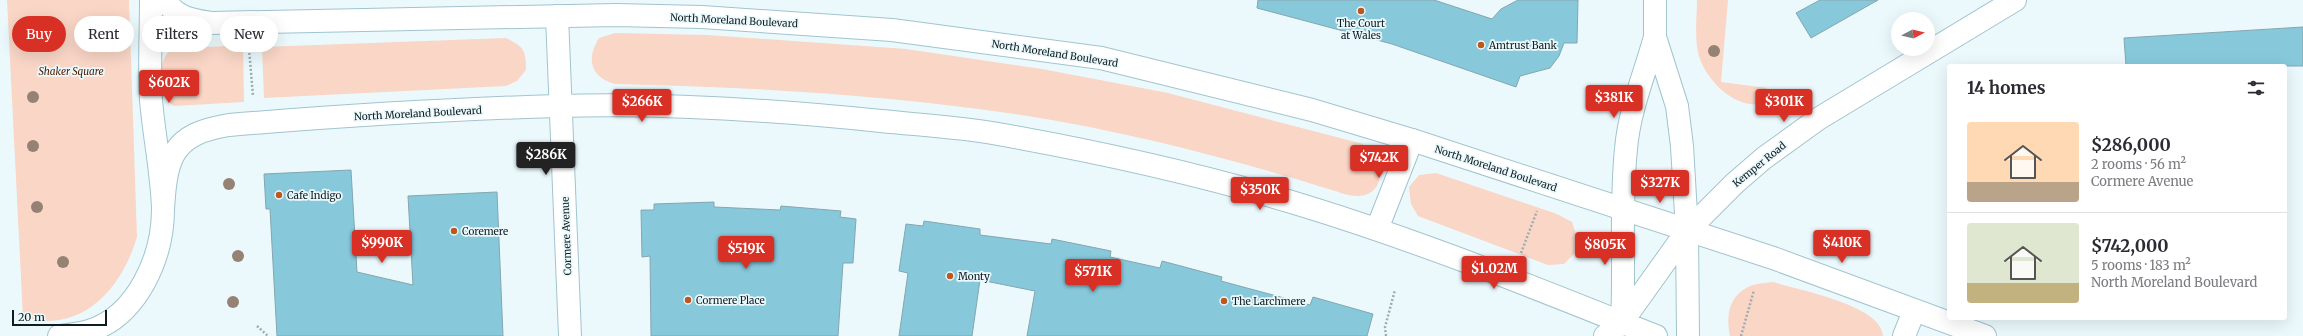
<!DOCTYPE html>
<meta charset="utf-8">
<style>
:root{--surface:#fff;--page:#f7f7f7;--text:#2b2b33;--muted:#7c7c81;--line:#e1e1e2;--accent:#d93025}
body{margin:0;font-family:Merriweather,serif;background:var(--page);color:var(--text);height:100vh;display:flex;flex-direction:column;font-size:15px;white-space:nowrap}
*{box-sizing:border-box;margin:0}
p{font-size:13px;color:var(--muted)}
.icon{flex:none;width:22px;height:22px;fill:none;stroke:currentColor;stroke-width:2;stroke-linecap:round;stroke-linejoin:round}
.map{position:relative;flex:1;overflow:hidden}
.details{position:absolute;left:1947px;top:64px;width:340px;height:256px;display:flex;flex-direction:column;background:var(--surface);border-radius:4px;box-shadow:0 4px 16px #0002}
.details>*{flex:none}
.guide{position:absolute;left:12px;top:16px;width:380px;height:36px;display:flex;gap:8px}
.needle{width:26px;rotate:83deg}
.controls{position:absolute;left:1891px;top:12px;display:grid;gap:8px}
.controls a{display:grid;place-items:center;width:44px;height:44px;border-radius:50%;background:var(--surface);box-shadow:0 4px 16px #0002;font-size:20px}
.scale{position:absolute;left:12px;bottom:10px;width:95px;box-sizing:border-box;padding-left:4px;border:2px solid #0f1c20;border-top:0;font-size:11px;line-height:14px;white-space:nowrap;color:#0f1c20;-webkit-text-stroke:3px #ebf9fd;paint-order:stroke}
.price{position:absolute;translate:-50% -34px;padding:0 9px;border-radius:4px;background:var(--accent);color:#fff;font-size:13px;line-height:26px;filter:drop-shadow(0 1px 2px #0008)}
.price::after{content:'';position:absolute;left:50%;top:24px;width:12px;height:9px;margin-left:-6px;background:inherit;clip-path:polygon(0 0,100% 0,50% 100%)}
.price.active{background:#222;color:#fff}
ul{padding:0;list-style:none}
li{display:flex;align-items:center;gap:12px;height:100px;padding:0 20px}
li+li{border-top:1px solid var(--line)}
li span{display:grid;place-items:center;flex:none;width:112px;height:80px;border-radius:4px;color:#555}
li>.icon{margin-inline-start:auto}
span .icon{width:48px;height:48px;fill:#fffc;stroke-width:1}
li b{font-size:17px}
h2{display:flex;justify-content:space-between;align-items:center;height:48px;padding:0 20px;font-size:17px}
.pill{padding:0 14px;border-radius:18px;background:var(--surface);box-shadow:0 4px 16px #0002;font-size:14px;line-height:36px}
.pill.active{background:var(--accent);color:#fff}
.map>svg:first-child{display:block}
</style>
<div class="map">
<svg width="2303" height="336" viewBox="0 0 2303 336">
<rect width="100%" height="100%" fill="#ebf9fd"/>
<!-- green -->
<path fill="#f9d6c6" d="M7,0H129L137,237C122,288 82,335 23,317Z
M1697,0H1728L1721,82L1767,88L1764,104C1735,109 1707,82 1699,56C1694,39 1697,17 1697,0Z
M615,33L707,35L906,49L1042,69L1168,93L1363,144C1376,156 1391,186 1365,195C1353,199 1337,191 1325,188C1228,158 1128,132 1028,116C891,95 753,87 615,84C590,77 586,59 599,38Z
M506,38C524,47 526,50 526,70L517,81L506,86L264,98L262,47Z
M243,45L244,102L174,106C158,97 156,58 172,49Z
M1436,173L1557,214L1572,222L1577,237L1576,252L1564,264L1548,265L1418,216L1411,204L1409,187L1419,175Z
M1773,282C1798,290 1882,305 1883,336H1730C1726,317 1728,297 1748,287C1755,283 1766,283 1773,282Z"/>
<!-- building -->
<path fill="#87c8db" stroke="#84a6b0" d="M1258,0H1434L1492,19L1501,9L1518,0H1578L1577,43H1564L1559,56L1550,68L1520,76L1516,87L1392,44L1257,8Z
M1820,0H1878L1811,38L1796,13Z
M2303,27V66H2126L2124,38Z
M351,170L357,272L413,285L408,196L497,192L503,336H277L270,209H266L264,174Z
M714,202V207L780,210L781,206L841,211L840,217L856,219L853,263H843L838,336H651L650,256L642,257L641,210H654V204Z
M924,221L980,229V235L1051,244L1052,239L1111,251L1110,257L1160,268L1162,261L1222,277L1221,281L1310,305L1313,297L1373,314L1367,336H1027L1035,291L980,280L972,336H899L908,273L899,271L906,224L923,226Z"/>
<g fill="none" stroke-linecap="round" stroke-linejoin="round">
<defs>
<path id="street" d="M557,16L570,336
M1377,229L1412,140
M1605,336L1622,322
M1904,336L1914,311"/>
<path id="secondary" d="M165,0C176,18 192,20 211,23L616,15L702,17L892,30L1101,58L1312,110L1412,140L1773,258L1985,336
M1655,0V37L1677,106L1682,146L1687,231L1688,336
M163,210C166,157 172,134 229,125C339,116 449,109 559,106C666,103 775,110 881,121C920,125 960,127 998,134C1099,152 1200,174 1298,204C1420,241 1538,289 1656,336
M1622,322L1687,231L1735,183L1764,158L1818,119L2015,0
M1622,325C1625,266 1620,207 1626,149C1629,111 1645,73 1655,37
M59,336C69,335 80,334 89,331C138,316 163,256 163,209C162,173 154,136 151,100C149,67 151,33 151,0"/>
</defs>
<!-- street casing -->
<use href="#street" stroke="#a1c4ce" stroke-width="24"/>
<!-- secondary casing -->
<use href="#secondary" stroke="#a1c4ce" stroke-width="24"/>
<!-- path -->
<path stroke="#9eacb0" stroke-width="2.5" stroke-dasharray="2 2" stroke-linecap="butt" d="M249,49L253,96
M1521,253L1537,211
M257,326L268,336
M1386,336L1385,327L1395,290
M1741,336L1754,290"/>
<!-- street -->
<use href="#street" stroke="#fff" stroke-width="22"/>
<!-- secondary -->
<use href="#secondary" stroke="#fff" stroke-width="22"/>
</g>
<!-- trees -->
<g fill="#968275">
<circle cx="30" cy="31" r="6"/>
<circle cx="1714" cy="51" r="6"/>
<circle cx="33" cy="97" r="6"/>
<circle cx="33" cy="146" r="6"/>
<circle cx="229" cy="184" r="6"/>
<circle cx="37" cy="207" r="6"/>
<circle cx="238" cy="256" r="6"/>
<circle cx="63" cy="262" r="6"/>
<circle cx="233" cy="302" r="6"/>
</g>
<!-- markers -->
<g fill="#bb581f" stroke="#ebf9fd" stroke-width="1.5">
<circle cx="1361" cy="11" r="4"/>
<circle cx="1481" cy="45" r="4"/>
<circle cx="279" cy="195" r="4"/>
<circle cx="454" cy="231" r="4"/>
<circle cx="950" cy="276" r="4"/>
<circle cx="688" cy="300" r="4"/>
<circle cx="1224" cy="301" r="4"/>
</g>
<g text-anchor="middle" stroke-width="3.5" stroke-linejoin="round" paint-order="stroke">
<!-- street labels -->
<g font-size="10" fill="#0f1c20" stroke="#ebf9fd">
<text transform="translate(734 20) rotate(3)" y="4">North Moreland Boulevard</text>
<text transform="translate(1055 53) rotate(9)" y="4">North Moreland Boulevard</text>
<text transform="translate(418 113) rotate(-3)" y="4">North Moreland Boulevard</text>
<text transform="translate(1759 164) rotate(-39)" y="4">Kemper Road</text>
<text transform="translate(1496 168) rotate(18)" y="4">North Moreland Boulevard</text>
<text transform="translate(566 236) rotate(-92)" y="4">Cormere Avenue</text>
</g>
<!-- poi labels -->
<g font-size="10" fill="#0f1c20" stroke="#ebf9fd" text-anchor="start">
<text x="1361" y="27" text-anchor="middle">The Court<tspan x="1361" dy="12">at Wales</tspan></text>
<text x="1489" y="49">Amtrust Bank</text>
<text x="287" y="199">Cafe Indigo</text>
<text x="462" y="235">Coremere</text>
<text x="958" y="280">Monty</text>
<text x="696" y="304">Cormere Place</text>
<text x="1232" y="305">The Larchmere</text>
</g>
<!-- park labels -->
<g font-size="10" font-style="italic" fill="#512105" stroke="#ebf9fd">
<text x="71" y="75">Shaker Square</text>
</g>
</g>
</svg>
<div class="controls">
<a><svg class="needle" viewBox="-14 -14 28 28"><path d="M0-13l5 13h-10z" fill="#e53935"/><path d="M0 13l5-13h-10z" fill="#7c7c81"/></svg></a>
</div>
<div class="scale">20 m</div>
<b class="price" style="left:169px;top:104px">$602K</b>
<b class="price" style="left:1614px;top:119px">$381K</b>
<b class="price" style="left:642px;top:123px">$266K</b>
<b class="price" style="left:1784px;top:123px">$301K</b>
<b class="price active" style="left:546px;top:176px">$286K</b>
<b class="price" style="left:1379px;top:179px">$742K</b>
<b class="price" style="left:1660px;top:204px">$327K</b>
<b class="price" style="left:1260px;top:211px">$350K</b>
<b class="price" style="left:382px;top:264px">$990K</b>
<b class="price" style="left:1842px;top:264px">$410K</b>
<b class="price" style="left:1605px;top:266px">$805K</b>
<b class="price" style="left:746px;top:270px">$519K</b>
<b class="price" style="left:1494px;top:290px">$1.02M</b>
<b class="price" style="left:1093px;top:293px">$571K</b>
<div class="guide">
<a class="pill active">Buy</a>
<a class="pill">Rent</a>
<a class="pill">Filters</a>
<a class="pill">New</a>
</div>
<section class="details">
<h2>14 homes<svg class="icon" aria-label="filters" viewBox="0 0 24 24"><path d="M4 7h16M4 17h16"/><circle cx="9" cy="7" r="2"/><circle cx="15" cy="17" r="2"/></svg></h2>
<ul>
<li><span style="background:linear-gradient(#ffd9b3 75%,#b9a48a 0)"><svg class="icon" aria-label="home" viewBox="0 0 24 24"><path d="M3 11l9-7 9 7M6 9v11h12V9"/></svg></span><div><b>$286,000</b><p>2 rooms · 56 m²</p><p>Cormere Avenue</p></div></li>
<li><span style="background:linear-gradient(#dfe7d0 75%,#c2b280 0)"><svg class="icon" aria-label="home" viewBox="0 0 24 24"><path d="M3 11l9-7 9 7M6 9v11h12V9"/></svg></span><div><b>$742,000</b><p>5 rooms · 183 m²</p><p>North Moreland Boulevard</p></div></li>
</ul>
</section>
</div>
